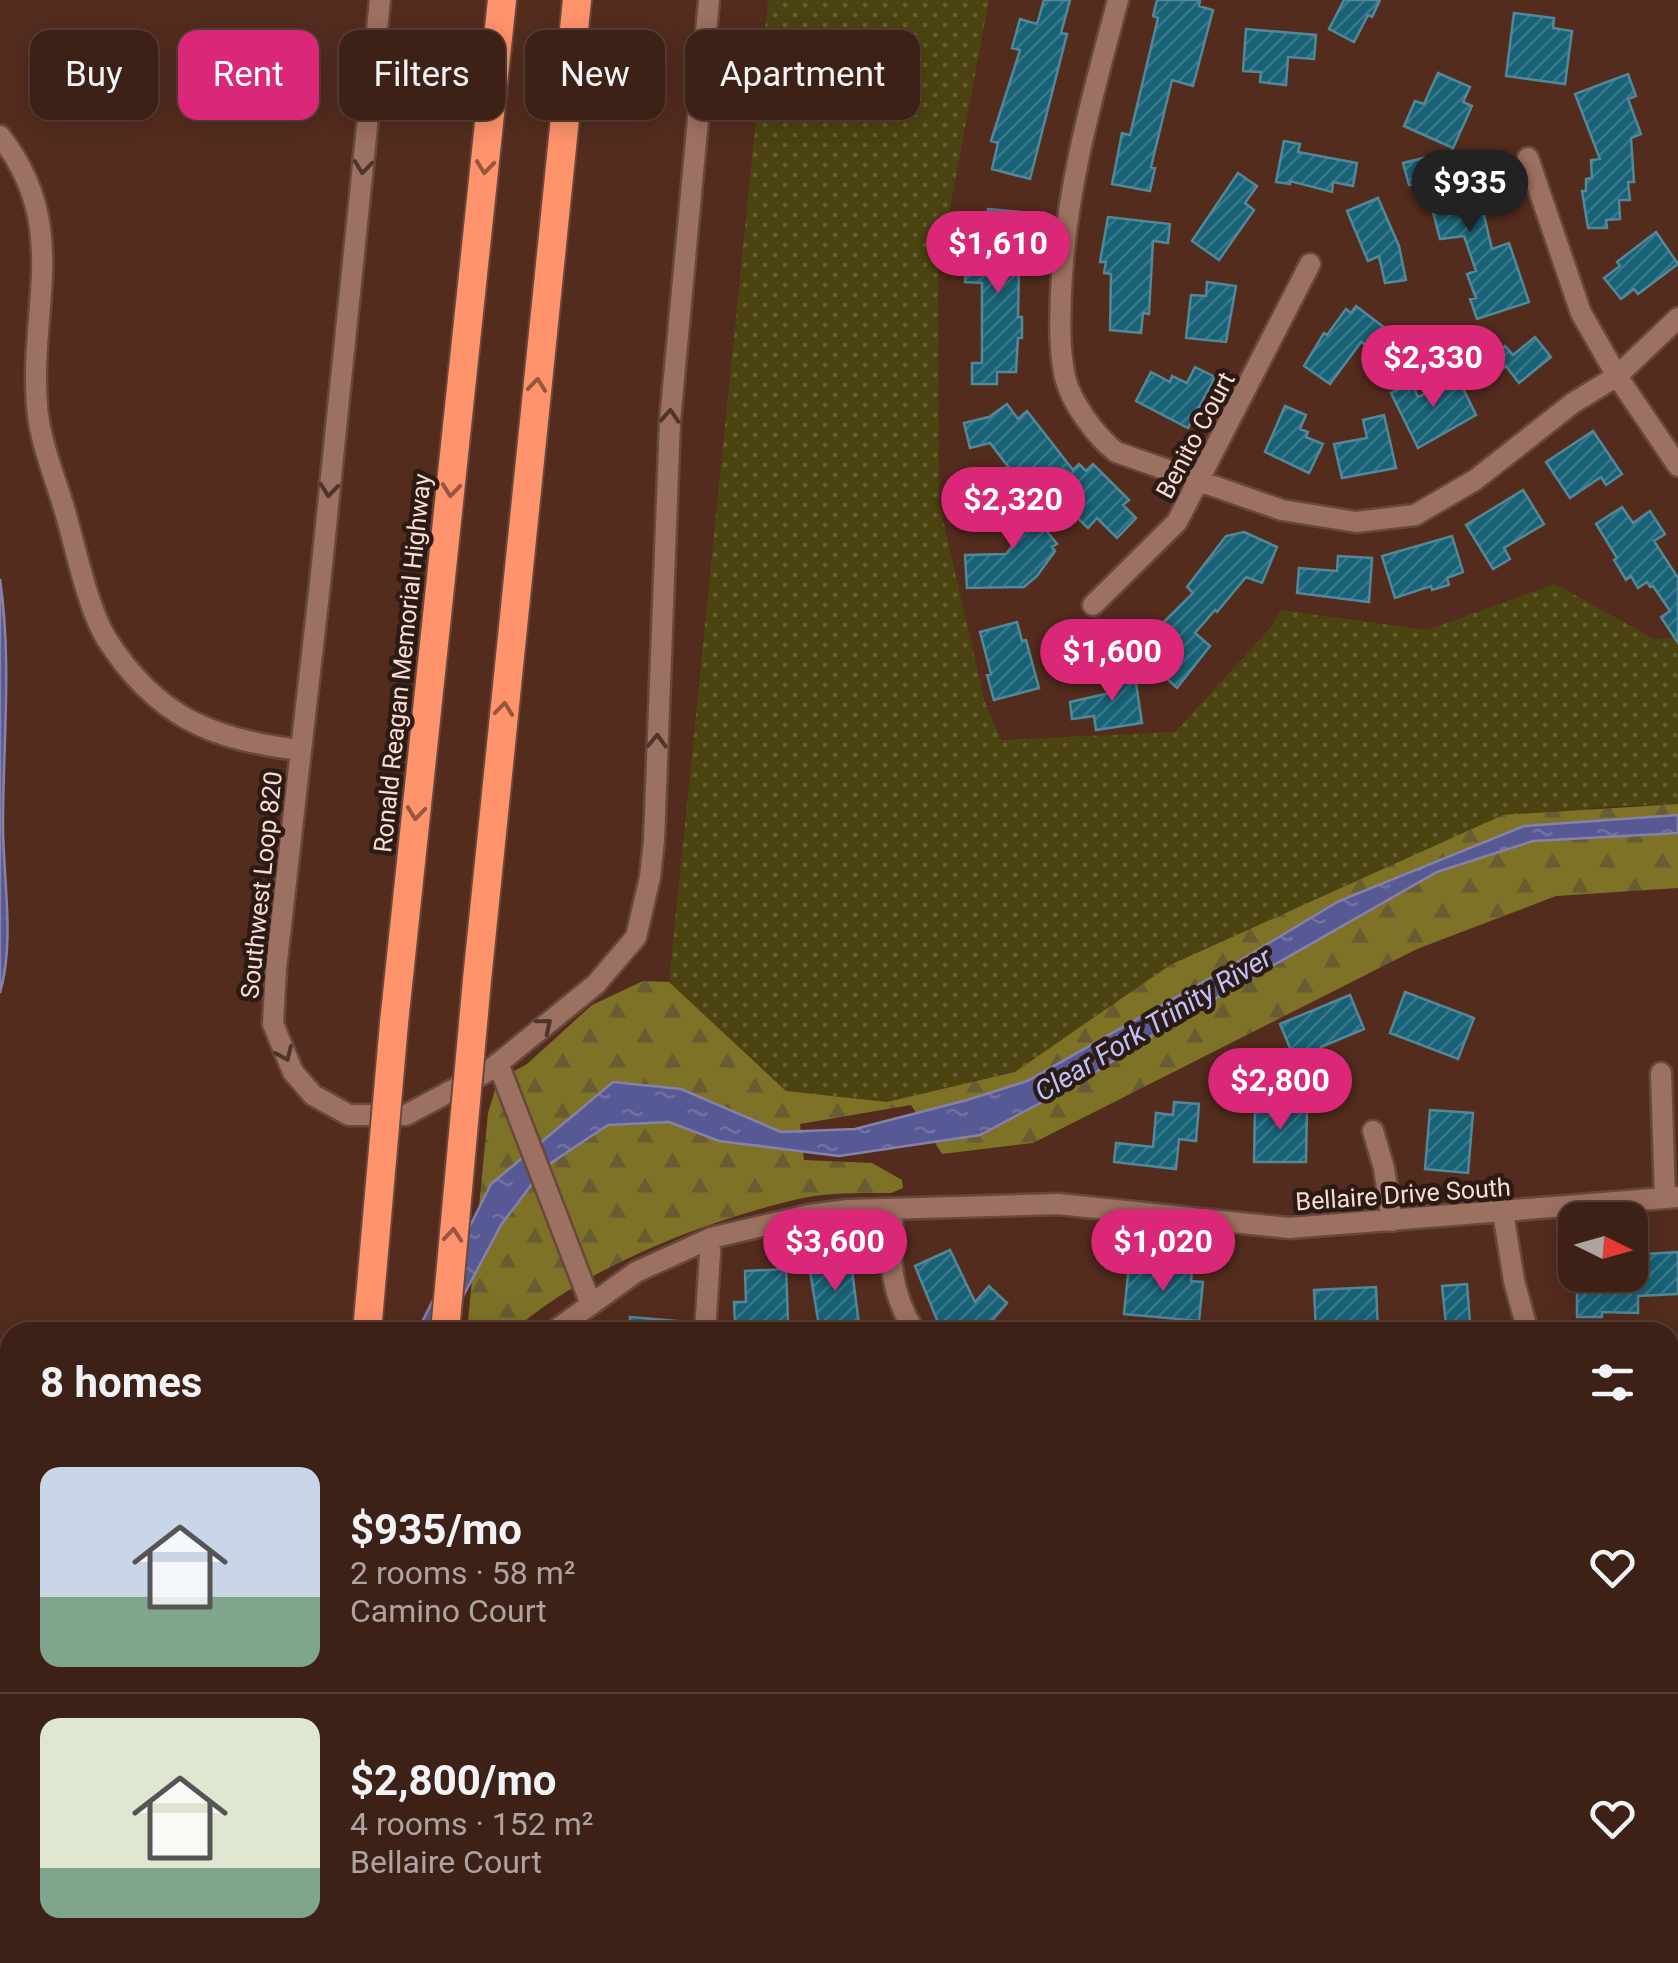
<!DOCTYPE html>
<meta charset="utf-8">
<style>
:root{--surface:#3e2116;--page:#492e23;--text:#f1f3f6;--muted:#ada3a1;--line:#573e35;--accent:#db2777}
body{margin:0;font-family:Roboto,sans-serif;background:var(--page);color:var(--text);height:100vh;display:flex;flex-direction:column;font-size:38px;white-space:nowrap}
*{box-sizing:border-box;margin:0}
p{font-size:32px;color:var(--muted)}
.icon{flex:none;width:55px;height:55px;fill:none;stroke:currentColor;stroke-width:2;stroke-linecap:round;stroke-linejoin:round}
.map{position:relative;flex:1;overflow:hidden}
.sheet{position:absolute;left:0px;top:1322px;width:1680px;height:642px;display:flex;flex-direction:column;background:var(--surface);border-radius:30px 30px 0 0;box-shadow:0 5px 25px #0003,0 0 0 2px var(--line)}
.sheet>*{flex:none}
.banner{position:absolute;left:30px;top:30px;width:1000px;height:90px;display:flex;gap:20px}
.needle{width:65px;rotate:95deg}
.fabs{position:absolute;left:1558px;top:1202px;display:grid;gap:20px}
.fabs a{display:grid;place-items:center;width:90px;height:90px;border-radius:20px;background:var(--surface);box-shadow:0 5px 25px #0003,0 0 0 2px var(--line);font-size:50px}
.price{position:absolute;translate:-50% -85px;padding:0 22px;border-radius:35px;background:var(--accent);color:#fff;font-size:32px;line-height:65px;filter:drop-shadow(0 2px 5px #0008)}
.price::after{content:'';position:absolute;left:50%;top:60px;width:30px;height:22px;margin-left:-15px;background:inherit;clip-path:polygon(0 0,100% 0,50% 100%)}
.price.active{background:#222;color:#fff}
ul{padding:0;list-style:none}
li{display:flex;align-items:center;gap:30px;height:250px;padding:0 40px}
li+li{border-top:2px solid var(--line)}
li span{display:grid;place-items:center;flex:none;width:280px;height:200px;border-radius:20px;color:#555}
li>.icon{margin-inline-start:auto}
span .icon{width:120px;height:120px;fill:#fffc;stroke-width:1}
li b{font-size:42px}
h2{display:flex;justify-content:space-between;align-items:center;height:120px;padding:0 40px;font-size:42px}
.chip{padding:0 35px;border-radius:20px;background:var(--surface);box-shadow:0 5px 25px #0003,0 0 0 2px var(--line);font-size:35px;line-height:90px}
.chip.active{background:var(--accent);color:#fff}
.map>svg:first-child{display:block}
</style>
<div class="map">
<svg width="1678" height="1963" viewBox="0 0 1678 1963">
<defs>
<pattern id="grass-dots" width="8" height="8" patternUnits="userSpaceOnUse" patternTransform="scale(2.5)"><rect width="8" height="8" fill="#4b4410"/><path d="M2 2h.1M6 6h.1" fill="none" stroke="#665f32" stroke-width="1.8" stroke-linecap="round"/></pattern>
<pattern id="forest-firs" width="22" height="20" patternUnits="userSpaceOnUse" patternTransform="scale(2.5)"><rect width="22" height="20" fill="#7e7226"/><path d="M5 1l3.5 6h-7zM16 11l3.5 6h-7z" fill="#675c32"/></pattern>
<pattern id="water-ripples" width="26" height="14" patternUnits="userSpaceOnUse" patternTransform="scale(2.5)"><rect width="26" height="14" fill="#575995"/><path d="M2 4q2-2 4 0t4 0M15 11q2-2 4 0t4 0" fill="none" stroke="#7070a3"/></pattern>
<pattern id="building-hatch" width="6" height="6" patternUnits="userSpaceOnUse" patternTransform="scale(2.5)"><rect width="6" height="6" fill="#176277"/><path d="M-1 1l2-2M0 6l6-6M5 7l2-2" fill="none" stroke="#3a7889"/></pattern>
</defs>
<rect width="100%" height="100%" fill="#532c1e"/>
<!-- grass -->
<path fill="url(#grass-dots)" d="M768,0H989L938,272L939,503L985,702L1001,740L1175,732L1271,627L1281,610L1427,630L1555,584L1654,639L1678,638V804L1597,807L1283,914L1170,965L1015,1072L887,1102L786,1091L669,982Z"/>
<!-- forest -->
<path fill="url(#forest-firs)" d="M1678,804V888L1556,896L1417,949L1033,1143L942,1154L911,1105L800,1124L804,1160L872,1163L902,1180L903,1188L891,1193C861,1193 828,1192 798,1199C705,1221 583,1268 512,1332H467L488,1113L498,1080L527,1064L592,1005L643,981L669,982L786,1091L887,1102L1015,1072L1170,965L1503,815Z
M0,1936L10,1938V1955H168L170,1963H0Z"/>
<!-- water -->
<path fill="url(#water-ripples)" stroke="#8781a8" stroke-width="2.5" d="M0,579C12,661 3,743 3,825C3,879 15,940 0,993Z
M1678,815V833L1533,841L1437,872L1167,1026L1082,1081L980,1135L839,1156L719,1141L669,1122L608,1125L545,1167L501,1225L444,1332H417L491,1184L613,1082L681,1089L781,1132L855,1129L967,1100L1027,1081L1224,970L1339,901L1524,826Z"/>
<!-- building -->
<path fill="url(#building-hatch)" stroke="#538899" stroke-width="2.5" d="M1044,0H1070L1061,33L1067,34L1030,179L992,169L998,143L991,141L1020,50L1012,48L1020,19L1037,24Z
M1157,0H1200L1199,6L1213,10L1193,86L1172,80L1151,167L1155,168L1150,191L1112,184L1122,133L1130,135L1158,18L1153,16Z
M1344,0H1380L1372,17L1368,15L1354,42L1329,29Z
M1514,13L1554,18L1553,28L1572,31L1565,84L1506,76Z
M1246,29L1316,35L1314,59L1288,57L1286,85L1260,82L1261,72L1243,71Z
M1438,73L1470,87L1463,102L1472,106L1453,148L1404,126L1415,101L1424,104Z
M1628,74L1636,96L1628,99L1641,134L1631,138L1634,182H1628L1630,200H1619L1620,219L1606,220L1607,228H1588L1582,191H1586V179L1592,178L1591,160L1600,159L1575,94Z
M1284,141L1300,144L1298,152L1357,163L1353,186L1333,182L1332,192L1290,181V184L1276,182Z
M1451,151L1442,171L1461,166L1464,180L1470,179L1475,200L1480,199L1492,249L1509,243L1529,302L1477,319L1470,299L1476,298L1467,274L1476,271L1464,236L1440,239L1426,185L1423,182L1409,185L1403,163Z
M1238,173L1257,186L1245,203L1254,210L1219,260L1192,241Z
M1378,198L1399,246L1406,280L1385,283L1379,256L1368,261L1347,211Z
M988,209L1020,212L1018,317H1022V338H1018L1016,372H997V384H972V363H982V283L965,282L967,259L983,261Z
M1108,217L1170,224L1168,243L1153,241L1149,314L1143,313L1141,333L1110,330L1111,274L1104,273L1106,262H1100Z
M1656,232L1678,264L1638,294L1634,289L1621,299L1604,278L1620,266L1617,262Z
M1207,282L1236,286L1226,342L1186,338L1191,295L1206,296Z
M1356,306L1406,344L1393,362L1361,342L1330,384L1304,366L1324,333L1327,335L1346,309L1351,313Z
M1535,337L1551,357L1519,383L1506,366L1501,370L1491,358L1505,346L1513,355Z
M1195,367L1215,377L1188,428L1136,401L1151,372L1170,382L1172,376L1187,383Z
M1458,378L1476,415L1418,448L1391,393L1412,383L1418,397Z
M1007,404L1018,419L1027,411L1073,470L1079,464L1086,471L1093,464L1129,500L1123,505L1136,518L1117,538L1097,518L1088,528L1073,514L1082,504L1047,471L1033,481L1007,488L1003,471L1010,469L990,443L970,448L964,423L989,417Z
M1285,406L1306,415L1300,429L1308,432L1306,437L1323,444L1309,473L1265,452Z
M1384,415L1396,468L1342,478L1334,444L1367,438L1363,420Z
M1593,431L1622,474L1606,485L1601,477L1570,498L1546,462Z
M1523,490L1544,524L1504,548L1510,559L1493,569L1466,525Z
M1016,493L1057,544L1052,547L1055,551L1037,576L1024,587L967,588L965,555L1006,554L1018,539L995,511Z
M1622,507L1633,523L1650,511L1665,534L1654,541L1678,578V643L1661,617L1670,611L1653,586L1650,587L1647,582L1638,588L1631,576L1626,580L1614,560L1617,558L1596,524Z
M1244,532L1277,547L1262,583L1246,577L1217,612L1215,610L1195,633L1210,646L1177,688L1141,655L1147,648L1142,644L1193,593L1187,587L1226,536Z
M1452,536L1463,572L1447,578L1449,585L1432,590L1431,586L1395,598L1382,556Z
M1338,556L1372,558L1369,602L1297,593L1299,568L1337,571Z
M1017,622L1022,641L1026,640L1039,688L994,700L987,675L991,674L980,632Z
M1134,670L1142,723L1096,730L1094,716L1072,719L1070,702L1114,692L1111,673Z
M1405,992L1474,1018L1458,1059L1390,1033Z
M1350,995L1364,1029L1321,1047L1326,1061L1300,1072L1280,1024Z
M1174,1102L1199,1104L1196,1141L1179,1139L1176,1169L1114,1162L1116,1143L1153,1147L1156,1113L1173,1115Z
M1255,1103L1307,1104L1306,1162H1254Z
M1430,1110L1473,1113L1468,1173L1425,1169Z
M950,1250L975,1302L989,1286L1007,1303L990,1323L1000,1332H942L915,1266Z
M1678,1252V1294L1638,1296V1313L1602,1312V1317H1577V1275H1630V1260H1646V1254Z
M850,1255L860,1332H820L808,1259Z
M1129,1265L1192,1271L1191,1281L1203,1282L1199,1321L1124,1314Z
M786,1269L788,1321L735,1324L734,1302H746L745,1271Z
M1467,1284L1470,1322L1446,1324L1442,1286Z
M1376,1287L1378,1331L1316,1332L1314,1290Z
M630,1317L688,1322L687,1332H629Z"/>
<g fill="none" stroke-linecap="round" stroke-linejoin="round">
<defs>
<path id="minor" d="M380,0L320,584L276,969L273,1024L293,1072L313,1095L349,1115H406L490,1070L596,984L636,937L650,877L654,840L670,421L709,0
M1118,0C1092,97 1065,192 1061,293C1060,321 1059,350 1065,377C1071,403 1096,436 1116,452L1282,510L1356,522L1415,515L1475,480L1573,403L1617,376L1678,318
M0,136C71,226 29,306 37,406C40,444 56,479 66,515C76,550 88,608 106,638C156,717 212,740 301,750
M1528,158L1581,313L1617,376L1678,466
M1093,605L1177,522L1310,264
M498,1063L590,1302
M1661,1073L1665,1198
M1373,1131L1384,1168L1392,1221
M893,1209C890,1258 888,1289 915,1332
M1503,1212L1514,1281L1528,1332
M553,1332L636,1272L711,1238L809,1215L848,1210L1058,1204L1289,1228L1678,1197
M705,1332L711,1238
M0,1545L10,1549
M1670,1578L1678,1574
M1670,1617L1678,1641
M0,1658L10,1659
M0,1752L10,1730
M0,1871L10,1872
M1148,1955L1153,1963
M1511,1955L1521,1963
M1112,1963L1123,1955"/>
<path id="highway" d="M477,980L577,0
M394,1023L502,0
M307,1963L308,1955
M379,1963L380,1955"/>
</defs>
<!-- minor casing -->
<use href="#minor" stroke="#69483c" stroke-width="25"/>
<!-- highway casing -->
<use href="#highway" stroke="#69483c" stroke-width="32"/>
<!-- minor -->
<use href="#minor" stroke="#9d7161" stroke-width="20"/>
<!-- highway -->
<use href="#highway" stroke="#ff936c" stroke-width="28"/>
<defs>
<path id="highway-bridge" d="M367,1332L394,1023
M445,1332L477,980"/>
</defs>
<!-- highway-bridge casing -->
<use href="#highway-bridge" stroke="#69483c" stroke-width="32" stroke-linecap="butt"/>
<!-- highway-bridge -->
<use href="#highway-bridge" stroke="#ff936c" stroke-width="28"/>
</g>
<!-- one-way arrows -->
<defs><path id="oneway-chevron" d="M-2-3.5L2.5 0L-2 3.5" fill="none" stroke-width="1.6" stroke-linecap="round" stroke-linejoin="round" transform="scale(2.5)"/></defs>
<g stroke="#4e342b">
<use href="#oneway-chevron" transform="translate(363 167) rotate(96)"/>
<use href="#oneway-chevron" transform="translate(670 416) rotate(-86)"/>
<use href="#oneway-chevron" transform="translate(329 490) rotate(96)"/>
<use href="#oneway-chevron" transform="translate(657 741) rotate(-88)"/>
<use href="#oneway-chevron" transform="translate(545 1025) rotate(-39)"/>
<use href="#oneway-chevron" transform="translate(285 1054) rotate(66)"/>
</g>
<g stroke="#965640">
<use href="#oneway-chevron" transform="translate(485 167) rotate(96)"/>
<use href="#oneway-chevron" transform="translate(537 385) rotate(-84)"/>
<use href="#oneway-chevron" transform="translate(451 490) rotate(96)"/>
<use href="#oneway-chevron" transform="translate(504 709) rotate(-84)"/>
<use href="#oneway-chevron" transform="translate(416 813) rotate(96)"/>
<use href="#oneway-chevron" transform="translate(453 1235) rotate(-85)"/>
</g>
<g text-anchor="middle" stroke-width="9" stroke-linejoin="round" paint-order="stroke">
<!-- street labels -->
<g font-size="25" fill="#f7ddd4" stroke="#2c1a14">
<text transform="translate(1195 435) rotate(-62)" y="9">Benito Court</text>
<text transform="translate(402 663) rotate(-84)" y="9">Ronald Reagan Memorial Highway</text>
<text transform="translate(261 885) rotate(-84)" y="9">Southwest Loop 820</text>
<text transform="translate(1403 1194) rotate(-4)" y="9">Bellaire Drive South</text>
</g>
<!-- water labels -->
<g font-size="28" font-style="italic" fill="#bdc2f8" stroke="#2c1a14">
<text transform="translate(1153 1024) rotate(-31)" y="10">Clear Fork Trinity River</text>
</g>
</g>
</svg>
<div class="fabs">
<a><svg class="needle" viewBox="-14 -14 28 28"><path d="M0-13l5 13h-10z" fill="#e53935"/><path d="M0 13l5-13h-10z" fill="#ada3a1"/></svg></a>
</div>
<b class="price active" style="left:1470px;top:235px">$935</b>
<b class="price" style="left:998px;top:296px">$1,610</b>
<b class="price" style="left:1433px;top:410px">$2,330</b>
<b class="price" style="left:1013px;top:552px">$2,320</b>
<b class="price" style="left:1112px;top:704px">$1,600</b>
<b class="price" style="left:1280px;top:1133px">$2,800</b>
<b class="price" style="left:835px;top:1294px">$3,600</b>
<b class="price" style="left:1163px;top:1294px">$1,020</b>
<div class="banner">
<a class="chip">Buy</a>
<a class="chip active">Rent</a>
<a class="chip">Filters</a>
<a class="chip">New</a>
<a class="chip">Apartment</a>
</div>
<section class="sheet">
<h2>8 homes<svg class="icon" aria-label="filters" viewBox="0 0 24 24"><path d="M4 7h16M4 17h16"/><circle cx="9" cy="7" r="2"/><circle cx="15" cy="17" r="2"/></svg></h2>
<ul>
<li><span style="background:linear-gradient(#c9d6e8 65%,#7fa58c 0)"><svg class="icon" aria-label="home" viewBox="0 0 24 24"><path d="M3 11l9-7 9 7M6 9v11h12V9"/></svg></span><div><b>$935/mo</b><p>2 rooms · 58 m²</p><p>Camino Court</p></div><svg class="icon" aria-label="heart" viewBox="0 0 24 24"><path d="M12 20l-8-8c-3-5 5-10 8-4 3-6 11-1 8 4z"/></svg></li>
<li><span style="background:linear-gradient(#dfe7d0 75%,#7fa58c 0)"><svg class="icon" aria-label="home" viewBox="0 0 24 24"><path d="M3 11l9-7 9 7M6 9v11h12V9"/></svg></span><div><b>$2,800/mo</b><p>4 rooms · 152 m²</p><p>Bellaire Court</p></div><svg class="icon" aria-label="heart" viewBox="0 0 24 24"><path d="M12 20l-8-8c-3-5 5-10 8-4 3-6 11-1 8 4z"/></svg></li>
</ul>
</section>
</div>
